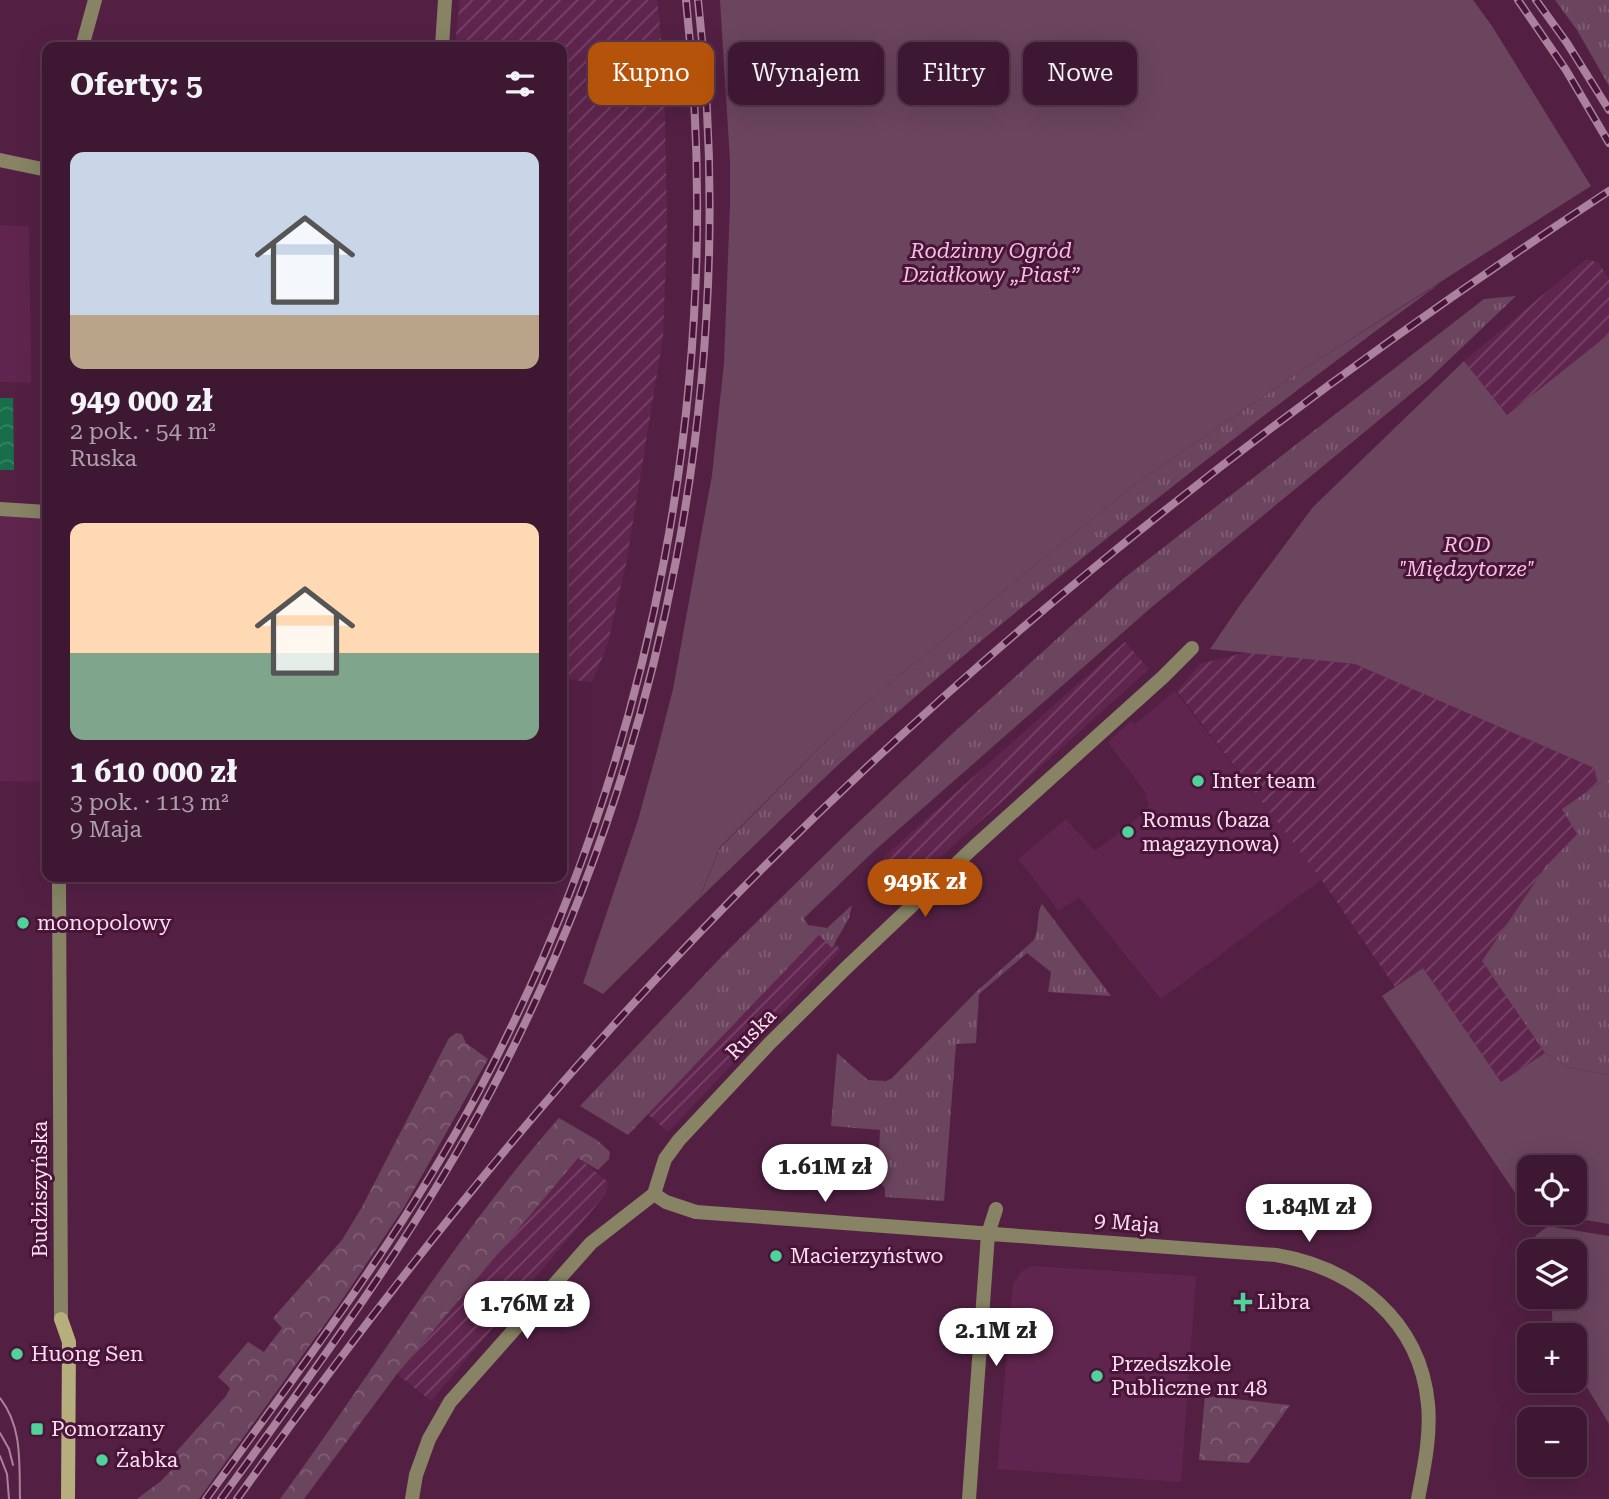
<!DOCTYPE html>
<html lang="pl">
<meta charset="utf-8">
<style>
:root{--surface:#3e1833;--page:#49253f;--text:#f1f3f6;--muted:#ada0ac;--line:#57374e;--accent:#b45309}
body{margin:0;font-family:"Roboto Serif",serif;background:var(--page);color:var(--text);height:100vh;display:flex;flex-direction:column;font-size:26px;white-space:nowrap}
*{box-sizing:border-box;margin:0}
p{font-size:23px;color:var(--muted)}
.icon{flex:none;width:38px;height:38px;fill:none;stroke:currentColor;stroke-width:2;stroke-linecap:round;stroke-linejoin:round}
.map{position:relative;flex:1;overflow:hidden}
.side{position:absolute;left:42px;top:42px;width:525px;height:840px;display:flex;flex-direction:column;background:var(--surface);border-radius:14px;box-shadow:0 7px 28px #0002,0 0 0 2px var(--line)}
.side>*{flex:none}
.guide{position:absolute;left:588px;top:42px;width:665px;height:63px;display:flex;gap:14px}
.buttons{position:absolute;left:1517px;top:1155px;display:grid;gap:14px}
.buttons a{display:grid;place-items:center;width:70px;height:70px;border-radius:14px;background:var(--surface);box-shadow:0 7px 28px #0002,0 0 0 2px var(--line);font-size:35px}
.price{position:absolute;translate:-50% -60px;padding:0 16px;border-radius:24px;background:#fff;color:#222;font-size:23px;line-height:46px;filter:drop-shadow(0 2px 4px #0008)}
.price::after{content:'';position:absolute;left:50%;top:42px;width:21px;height:16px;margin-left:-10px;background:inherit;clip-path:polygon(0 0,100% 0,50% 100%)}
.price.on{background:var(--accent);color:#fff}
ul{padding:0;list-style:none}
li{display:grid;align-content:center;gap:14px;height:371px;padding:0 28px}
li span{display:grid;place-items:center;height:217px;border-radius:14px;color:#555}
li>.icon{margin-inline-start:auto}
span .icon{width:126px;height:126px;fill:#fffc;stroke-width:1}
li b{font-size:30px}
h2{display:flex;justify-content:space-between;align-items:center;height:84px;padding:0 28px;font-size:30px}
.chip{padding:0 24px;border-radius:14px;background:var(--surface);box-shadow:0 7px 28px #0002,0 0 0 2px var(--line);font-size:24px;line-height:63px}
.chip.on{background:var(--accent);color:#fff}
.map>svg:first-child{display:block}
</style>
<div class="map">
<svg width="1609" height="1499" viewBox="0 0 1609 1499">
<defs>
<pattern id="industrial-furrows" width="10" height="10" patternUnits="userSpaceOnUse" patternTransform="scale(1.75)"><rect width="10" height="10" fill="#60254e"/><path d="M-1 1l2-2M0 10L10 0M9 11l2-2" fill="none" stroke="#784468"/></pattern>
<pattern id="grass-tufts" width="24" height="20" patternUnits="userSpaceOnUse" patternTransform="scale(1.75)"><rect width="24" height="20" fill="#6b445e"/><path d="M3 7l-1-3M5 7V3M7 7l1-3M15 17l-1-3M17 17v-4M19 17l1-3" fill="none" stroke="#815e75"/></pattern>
<pattern id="forest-crowns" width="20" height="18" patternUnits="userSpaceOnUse" patternTransform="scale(1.75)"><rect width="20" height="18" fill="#6b445e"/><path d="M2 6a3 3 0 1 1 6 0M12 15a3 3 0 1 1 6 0" fill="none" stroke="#815e75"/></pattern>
<pattern id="water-waves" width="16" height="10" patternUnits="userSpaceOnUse" patternTransform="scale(1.75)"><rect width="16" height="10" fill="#166e4a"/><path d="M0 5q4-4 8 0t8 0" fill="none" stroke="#398264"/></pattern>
</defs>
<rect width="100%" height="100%" fill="#532044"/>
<!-- built -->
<path fill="#60254e" d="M0,225L29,226L31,383L0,382Z
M0,515L41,516L44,782L0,781Z
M1175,691L1322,879L1161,999L1079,897L1059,911L1018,859L1066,819L1095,851L1145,812L1149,804L1145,796L1147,794L1108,742L1131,721L1135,724Z
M1033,1266L1196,1276L1181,1482L997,1469L1013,1284L1022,1271Z"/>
<!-- industrial -->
<path fill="url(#industrial-furrows)" d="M460,0H657L664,65L667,227L663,337L626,564L607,646L592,682L562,679V47H455Z
M1586,259L1599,263L1609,279V334L1507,415L1464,361Z
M1125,642L1149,669L893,900L868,871Z
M1248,652L1355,664L1594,768L1598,784L1562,809L1577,833L1546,866L1482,961L1545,1053L1501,1082L1423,968L1395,987L1321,879L1177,691L1200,664Z
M815,924L841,950L668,1132L642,1109L649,1095Z
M578,1157L608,1182L606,1194L431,1401L397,1374Z"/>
<!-- grass -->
<path fill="url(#grass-tufts)" d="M1555,0H1609V86L1577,30Z
M1440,283C1253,422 1068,564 892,717C825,774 763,838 699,899L720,848L856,711L1135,484L1299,372Z
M1516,296L1429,379L1153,606L874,851L804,918L808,925L827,928L852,905L849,918L832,948L819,935L628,1135L580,1106L725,953L846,834L952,734L1124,578L1484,299Z
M1609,780V1075L1568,1067L1545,1053L1482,961L1546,866L1577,834L1562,809L1598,784Z
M1042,904L1111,996L1048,992L1051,972L1027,953L979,994L976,1043L956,1044L944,1201L885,1197V1188L878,1181L880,1130L831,1126L837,1053L868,1080L886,1081L892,1078L977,991L1034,940C1040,926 1036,913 1042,904Z"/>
<!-- forest -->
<path fill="url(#forest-crowns)" d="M456,1033L462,1034L466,1043L488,1059L403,1209L338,1306L199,1499H137L161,1481L180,1461L176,1452L226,1396L230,1388L218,1377L248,1342L264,1352L282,1328L273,1318L342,1240L362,1207L449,1038Z
M559,1118L597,1140L610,1152L609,1159L598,1170L578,1158L397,1374L304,1499H280C373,1372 455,1236 559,1118Z
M1205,1396L1290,1405L1249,1463L1199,1460Z"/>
<!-- garden -->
<path fill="#6b445e" d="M720,0H1473L1492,26L1591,186L1299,372L1135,484L856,711L720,847L699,899L603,994L583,983L638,820L657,751L673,689L712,475L724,363L730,205V161Z
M1609,334V780L1598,784L1594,768L1355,664L1210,649L1240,605L1313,507L1464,361L1507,415Z
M1423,968L1501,1082L1545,1053L1568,1067L1609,1075V1224L1545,1213H1575V1167H1530L1529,1210L1526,1209L1382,996Z
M1548,1226L1609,1236V1424L1575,1367V1335H1556L1553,1331L1551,1297H1575V1251H1545L1535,1236Z"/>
<!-- water -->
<path fill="url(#water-waves)" d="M0,398H13L14,470H0Z"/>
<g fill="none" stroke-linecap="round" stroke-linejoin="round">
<!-- street -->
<path stroke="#878364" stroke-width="14" d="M82,47L95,0
M442,47L445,0
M0,160L47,170
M0,509L47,512
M59,877L61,1319
M654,1194L666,1202L696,1212L1276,1255C1354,1268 1420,1320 1428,1404C1431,1436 1424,1467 1418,1499
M412,1499L416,1475L429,1439L450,1402L591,1243L654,1194L665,1159L679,1140L769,1044L847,967L974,847L1163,677L1192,648
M969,1499L988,1234L996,1209"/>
<!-- secondary -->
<path stroke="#b6ae7d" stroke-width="14" d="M61,1319L69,1342L68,1499"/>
<!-- tram -->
<path stroke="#ab829d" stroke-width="2" d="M0,1398C23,1427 19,1465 20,1499
M0,1433L9,1449L13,1465
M0,1456L7,1474L9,1499"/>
<defs>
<path id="rail" d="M1518,0L1566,70L1609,143
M1536,0L1567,43L1609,110
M206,1499C303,1365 404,1233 481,1087C657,754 726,373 686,0
M221,1499C316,1368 414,1237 490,1093C666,759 740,375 698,0
M237,1499C360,1327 489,1161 632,1005C920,689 1252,425 1609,191"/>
</defs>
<!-- rail casing -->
<use href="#rail" stroke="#ab829d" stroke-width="8"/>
<!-- rail -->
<use href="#rail" stroke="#481539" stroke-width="5" stroke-dasharray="16" stroke-linecap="butt"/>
</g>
<!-- markers -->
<g fill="#4fd399" stroke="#481539" stroke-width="2.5">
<circle cx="1198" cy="781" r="7"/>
<circle cx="1128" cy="832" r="7"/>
<circle cx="23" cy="923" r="7"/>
<circle cx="776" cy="1256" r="7"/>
<path d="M1239.5 1291.5h7v7h7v7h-7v7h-7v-7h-7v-7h7z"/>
<circle cx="17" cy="1354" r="7"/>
<circle cx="1097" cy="1376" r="7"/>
<rect x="30" y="1422" width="14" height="14" rx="3.5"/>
<circle cx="102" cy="1460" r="7"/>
</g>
<g text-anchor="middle" stroke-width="6" stroke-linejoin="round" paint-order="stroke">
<!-- park labels -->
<g font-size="21" font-style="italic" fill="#f6bfe1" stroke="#481539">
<text x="991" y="258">Rodzinny Ogród<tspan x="991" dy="24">Działkowy „Piast”</tspan></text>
<text x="1467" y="552">ROD<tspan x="1467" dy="24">"Międzytorze"</tspan></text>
</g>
<!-- poi labels -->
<g font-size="21" fill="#fddcf0" stroke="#481539" text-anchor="start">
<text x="1212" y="788">Inter team</text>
<text x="1142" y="827">Romus (baza<tspan x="1142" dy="24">magazynowa)</tspan></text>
<text x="37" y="930">monopolowy</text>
<text x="790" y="1263">Macierzyństwo</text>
<text x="1257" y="1309">Libra</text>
<text x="31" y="1361">Huong Sen</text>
<text x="1111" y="1371">Przedszkole<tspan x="1111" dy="24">Publiczne nr 48</tspan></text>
<text x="51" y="1436">Pomorzany</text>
<text x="116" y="1467">Żabka</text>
</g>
<!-- street labels -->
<g font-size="21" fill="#fddcf0" stroke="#481539">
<text transform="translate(751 1034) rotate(-46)" y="7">Ruska</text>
<text transform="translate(40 1189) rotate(-90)" y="7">Budziszyńska</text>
<text transform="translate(1127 1223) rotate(5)" y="7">9 Maja</text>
</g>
</g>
</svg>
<div class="buttons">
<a><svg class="icon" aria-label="locate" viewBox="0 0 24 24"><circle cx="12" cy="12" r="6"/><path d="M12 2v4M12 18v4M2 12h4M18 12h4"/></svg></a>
<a><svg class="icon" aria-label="layers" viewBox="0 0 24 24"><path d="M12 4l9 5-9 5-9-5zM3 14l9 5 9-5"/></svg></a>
<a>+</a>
<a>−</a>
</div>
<b class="price on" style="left:925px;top:919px">949K zł</b>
<b class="price" style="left:825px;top:1204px">1.61M zł</b>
<b class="price" style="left:1309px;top:1244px">1.84M zł</b>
<b class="price" style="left:527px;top:1341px">1.76M zł</b>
<b class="price" style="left:996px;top:1368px">2.1M zł</b>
<div class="guide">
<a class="chip on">Kupno</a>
<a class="chip">Wynajem</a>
<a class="chip">Filtry</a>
<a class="chip">Nowe</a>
</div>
<section class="side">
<h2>Oferty: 5<svg class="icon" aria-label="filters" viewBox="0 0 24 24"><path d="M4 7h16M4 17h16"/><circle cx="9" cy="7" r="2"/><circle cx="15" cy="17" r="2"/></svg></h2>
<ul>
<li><span style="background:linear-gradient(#c9d6e8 75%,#b9a48a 0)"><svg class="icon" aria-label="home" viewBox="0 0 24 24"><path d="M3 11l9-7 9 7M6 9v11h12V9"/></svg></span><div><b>949 000 zł</b><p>2 pok. · 54 m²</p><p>Ruska</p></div></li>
<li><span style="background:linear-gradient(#ffd9b3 60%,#7fa58c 0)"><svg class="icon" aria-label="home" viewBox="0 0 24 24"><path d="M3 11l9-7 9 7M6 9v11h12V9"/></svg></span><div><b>1 610 000 zł</b><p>3 pok. · 113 m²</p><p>9 Maja</p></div></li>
</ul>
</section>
</div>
